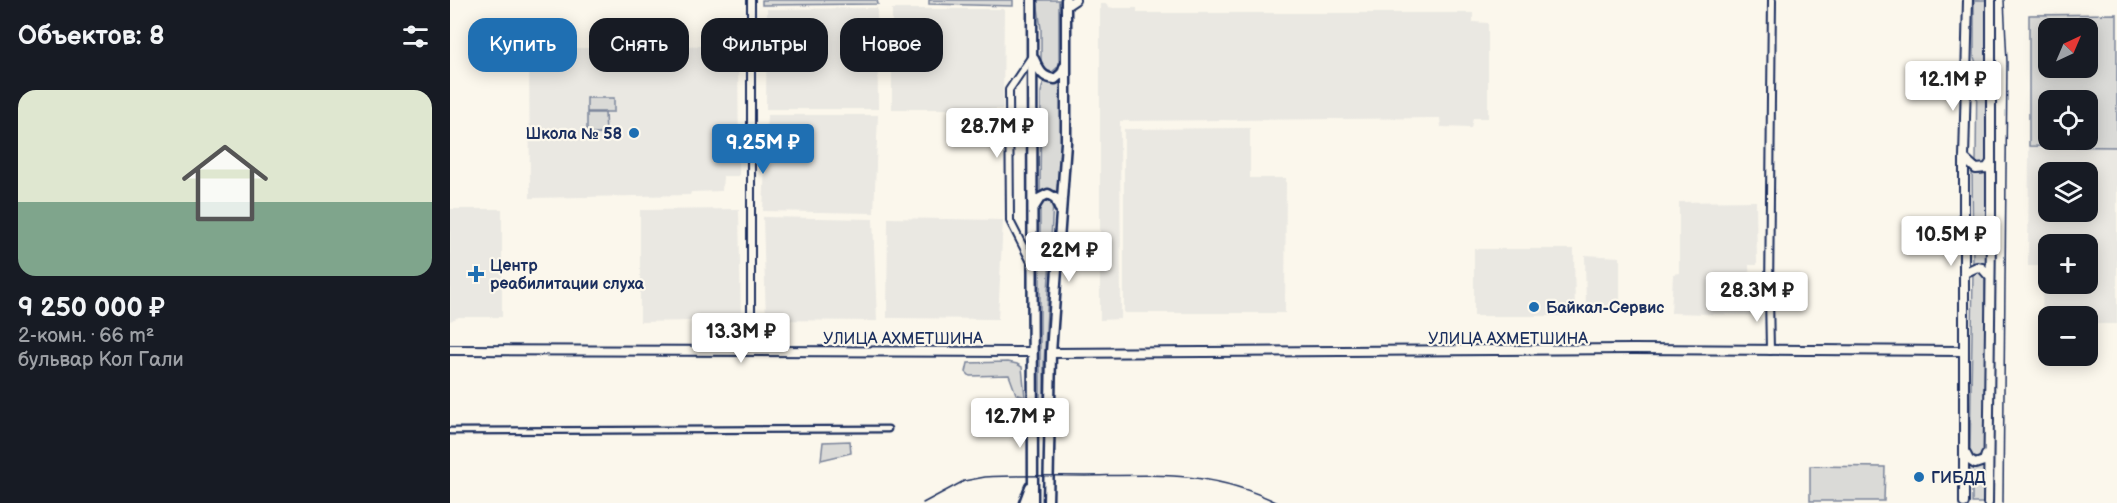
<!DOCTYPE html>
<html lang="ru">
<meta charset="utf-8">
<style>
:root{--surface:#171b24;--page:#20242c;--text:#f1f3f6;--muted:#9ea1a6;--line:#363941;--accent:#1f6fb2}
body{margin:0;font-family:"Balsamiq Sans",sans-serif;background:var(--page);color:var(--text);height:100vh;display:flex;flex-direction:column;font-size:22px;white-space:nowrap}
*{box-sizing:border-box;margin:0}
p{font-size:20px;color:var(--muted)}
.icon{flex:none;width:33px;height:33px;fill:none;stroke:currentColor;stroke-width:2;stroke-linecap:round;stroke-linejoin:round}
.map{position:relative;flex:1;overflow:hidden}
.drawer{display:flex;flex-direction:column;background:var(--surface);width:450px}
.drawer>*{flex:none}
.guide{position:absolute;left:18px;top:18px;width:570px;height:54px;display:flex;gap:12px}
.needle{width:39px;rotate:44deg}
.controls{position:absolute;left:1588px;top:18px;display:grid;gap:12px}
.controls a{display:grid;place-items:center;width:60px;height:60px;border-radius:12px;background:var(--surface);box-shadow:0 3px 15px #0003;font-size:30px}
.price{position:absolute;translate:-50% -51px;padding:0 14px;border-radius:6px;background:#fff;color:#222;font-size:20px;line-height:39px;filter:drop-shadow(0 2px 3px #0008)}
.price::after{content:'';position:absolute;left:50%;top:36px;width:18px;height:14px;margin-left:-9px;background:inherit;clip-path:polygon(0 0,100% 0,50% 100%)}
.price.selected{background:var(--accent);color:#fff}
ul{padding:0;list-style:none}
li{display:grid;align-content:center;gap:12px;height:318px;padding:0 18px}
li+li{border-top:2px solid var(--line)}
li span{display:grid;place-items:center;height:186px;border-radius:18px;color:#555}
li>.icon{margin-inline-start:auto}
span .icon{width:108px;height:108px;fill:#fffc;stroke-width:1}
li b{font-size:26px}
h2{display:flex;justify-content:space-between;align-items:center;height:72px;padding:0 18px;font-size:26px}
.pill{padding:0 21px;border-radius:18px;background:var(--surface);box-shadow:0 3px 15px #0003;font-size:21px;line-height:54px}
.pill.selected{background:var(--accent);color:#fff}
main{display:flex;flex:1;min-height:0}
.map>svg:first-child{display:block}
</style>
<main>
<section class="drawer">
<h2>Объектов: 8<svg class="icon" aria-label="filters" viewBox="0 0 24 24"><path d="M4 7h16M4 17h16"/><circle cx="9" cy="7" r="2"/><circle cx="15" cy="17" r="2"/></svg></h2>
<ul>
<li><span style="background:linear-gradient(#dfe7d0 60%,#7fa58c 0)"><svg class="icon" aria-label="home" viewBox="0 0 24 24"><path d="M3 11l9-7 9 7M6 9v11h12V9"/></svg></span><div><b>9 250 000 ₽</b><p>2-комн. · 66 m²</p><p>бульвар Кол Гали</p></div></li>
</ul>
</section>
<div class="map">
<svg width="1667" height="503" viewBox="0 0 1667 503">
<rect width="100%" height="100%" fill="#fbf7ec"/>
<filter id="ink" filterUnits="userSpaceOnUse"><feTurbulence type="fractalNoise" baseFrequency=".0167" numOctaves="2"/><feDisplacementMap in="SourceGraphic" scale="12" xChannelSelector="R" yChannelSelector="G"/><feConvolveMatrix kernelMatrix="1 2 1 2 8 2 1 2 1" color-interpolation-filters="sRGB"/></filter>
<g filter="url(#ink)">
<!-- built -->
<path fill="#eae8e2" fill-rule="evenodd" d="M650,4H657L658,7L664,8H687V13H1023V22L1038,23V118H1023L1021,128L991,127L990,118L670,121L671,319L650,320Z
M427,8L428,109H316L317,9Z
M442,9H554L553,109H442Z
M144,45L288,46L289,176H273L272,191L241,192L240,195L80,198L79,48H143Z
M317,115H428L424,213L313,211Z
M800,128V178H836L835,313H674V129Z
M1579,146L1667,147V324H1638V316H1599V323H1592L1593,266H1578ZM1599,172H1638V212H1599ZM1599,244H1638V284H1599Z
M1306,201L1307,265H1299L1301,315L1221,313L1223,274L1229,273V202Z
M0,209H52V317H9L0,321Z
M289,209L291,320L190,322V210Z
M313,217L423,219L427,321L316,320Z
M438,218L553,220L548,319L437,318Z
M1024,249H1124L1125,316H1024Z
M1135,255L1170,257V311L1136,310Z"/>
<!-- green -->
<path fill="#dadad7" stroke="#7a849a" stroke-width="1.5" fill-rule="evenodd" d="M312,0H427L428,4L312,5Z
M479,0H563V6L479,4Z
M587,0H609V66L602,72L595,70L591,64V29Z
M1524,0H1537V162L1530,166L1526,162L1527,66L1524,57Z
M1667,14V147L1579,146V15ZM1599,28H1638V68H1599ZM1599,100H1638V140H1599Z
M594,79L604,82L612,79L611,139L607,192L597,189L590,191L591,92Z
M137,98H164V112H137Z
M137,113H155L156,134H137Z
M1522,171C1527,176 1532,175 1537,171L1538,267L1531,262L1523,265Z
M597,199L603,202L594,365V432L592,433L590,432V210L592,202Z
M1529,269L1535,274V305L1538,317L1534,453L1527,458L1524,457L1520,452L1523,273Z
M558,362L567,364L572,367L575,397L566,394L559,375L520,376L516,372L518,363Z
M400,441L401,453L371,460L373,442Z
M1519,464L1525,467L1534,465L1533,503H1522V483Z
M1360,466L1435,467L1434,501H1360Z"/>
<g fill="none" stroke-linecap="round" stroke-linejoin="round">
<defs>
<path id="pedestrian" d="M0,431L438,429"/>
<path id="minor" d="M581,262L560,221L559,90L582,56
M301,351V0
M1320,351L1319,294L1322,0"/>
<path id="tertiary" d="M616,6L625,0
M1514,158L1526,169L1537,168L1541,162
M1514,273L1527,267L1532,268L1540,277
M0,350L582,352
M601,353L1184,349L1514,351
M1516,454L1519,460L1525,464L1534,461L1536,455
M1514,503V158L1518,0
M1538,503L1541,233V0"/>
<path id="secondary" d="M582,0L583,503
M584,59C589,70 592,78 605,79L612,73L614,67
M583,209L590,198L598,194L605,198L609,208
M574,503L580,487
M598,503L601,353L616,143V0"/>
</defs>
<!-- pedestrian casing -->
<use href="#pedestrian" stroke="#1b2f5e" stroke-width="9"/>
<!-- minor casing -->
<use href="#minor" stroke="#1b2f5e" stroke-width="10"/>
<!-- tertiary casing -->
<use href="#tertiary" stroke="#1b2f5e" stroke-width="12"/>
<!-- secondary casing -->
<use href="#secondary" stroke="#1b2f5e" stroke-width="13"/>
<!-- pedestrian -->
<use href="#pedestrian" stroke="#fbf7ec" stroke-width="4.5"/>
<!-- minor -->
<use href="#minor" stroke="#fbf7ec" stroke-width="6"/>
<!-- tertiary -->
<use href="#tertiary" stroke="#fbf7ec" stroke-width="8"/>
<!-- secondary -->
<use href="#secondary" stroke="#fbf7ec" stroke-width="8"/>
<!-- tram -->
<path stroke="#1b2f5e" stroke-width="1.5" d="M473,503L514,481L535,477C569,475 602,476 636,476C707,475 762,470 828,503
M1553,503L1557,62L1554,0"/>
</g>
</g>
<!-- markers -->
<g fill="#1f6fb2" stroke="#fbf7ec" stroke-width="2">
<circle cx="184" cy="133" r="6"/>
<path d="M23 265h6v6h6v6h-6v6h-6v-6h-6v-6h6z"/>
<circle cx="1084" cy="307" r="6"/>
<circle cx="1469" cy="477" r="6"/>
</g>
<g text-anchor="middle" stroke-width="4.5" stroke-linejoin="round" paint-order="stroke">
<!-- poi labels -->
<g font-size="16" font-weight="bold" fill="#1b2f5e" stroke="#fbf7ec" text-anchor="start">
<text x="172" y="139" text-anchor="end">Школа № 58</text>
<text x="40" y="271">Центр<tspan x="40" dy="18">реабилитации слуха</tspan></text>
<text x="1096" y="313">Байкал-Сервис</text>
<text x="1481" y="483">ГИБДД</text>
</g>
<!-- street labels -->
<g font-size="16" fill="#1b2f5e" stroke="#fbf7ec">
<text x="453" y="344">УЛИЦА АХМЕТШИНА</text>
<text x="1058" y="344">УЛИЦА АХМЕТШИНА</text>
</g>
</g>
</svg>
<div class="controls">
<a><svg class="needle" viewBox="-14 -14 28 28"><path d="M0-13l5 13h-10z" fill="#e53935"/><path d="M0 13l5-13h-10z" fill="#9ea1a6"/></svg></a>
<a><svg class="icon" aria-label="locate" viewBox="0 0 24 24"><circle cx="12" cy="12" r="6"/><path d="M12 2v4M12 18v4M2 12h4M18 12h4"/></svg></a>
<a><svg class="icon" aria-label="layers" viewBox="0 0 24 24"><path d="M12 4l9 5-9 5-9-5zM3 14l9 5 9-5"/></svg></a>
<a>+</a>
<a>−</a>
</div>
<b class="price" style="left:1503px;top:112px">12.1M ₽</b>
<b class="price" style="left:547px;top:159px">28.7M ₽</b>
<b class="price selected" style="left:313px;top:175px">9.25M ₽</b>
<b class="price" style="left:1501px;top:267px">10.5M ₽</b>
<b class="price" style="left:619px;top:283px">22M ₽</b>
<b class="price" style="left:1307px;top:323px">28.3M ₽</b>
<b class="price" style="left:291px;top:364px">13.3M ₽</b>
<b class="price" style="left:570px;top:449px">12.7M ₽</b>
<div class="guide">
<a class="pill selected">Купить</a>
<a class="pill">Снять</a>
<a class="pill">Фильтры</a>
<a class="pill">Новое</a>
</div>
</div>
</main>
